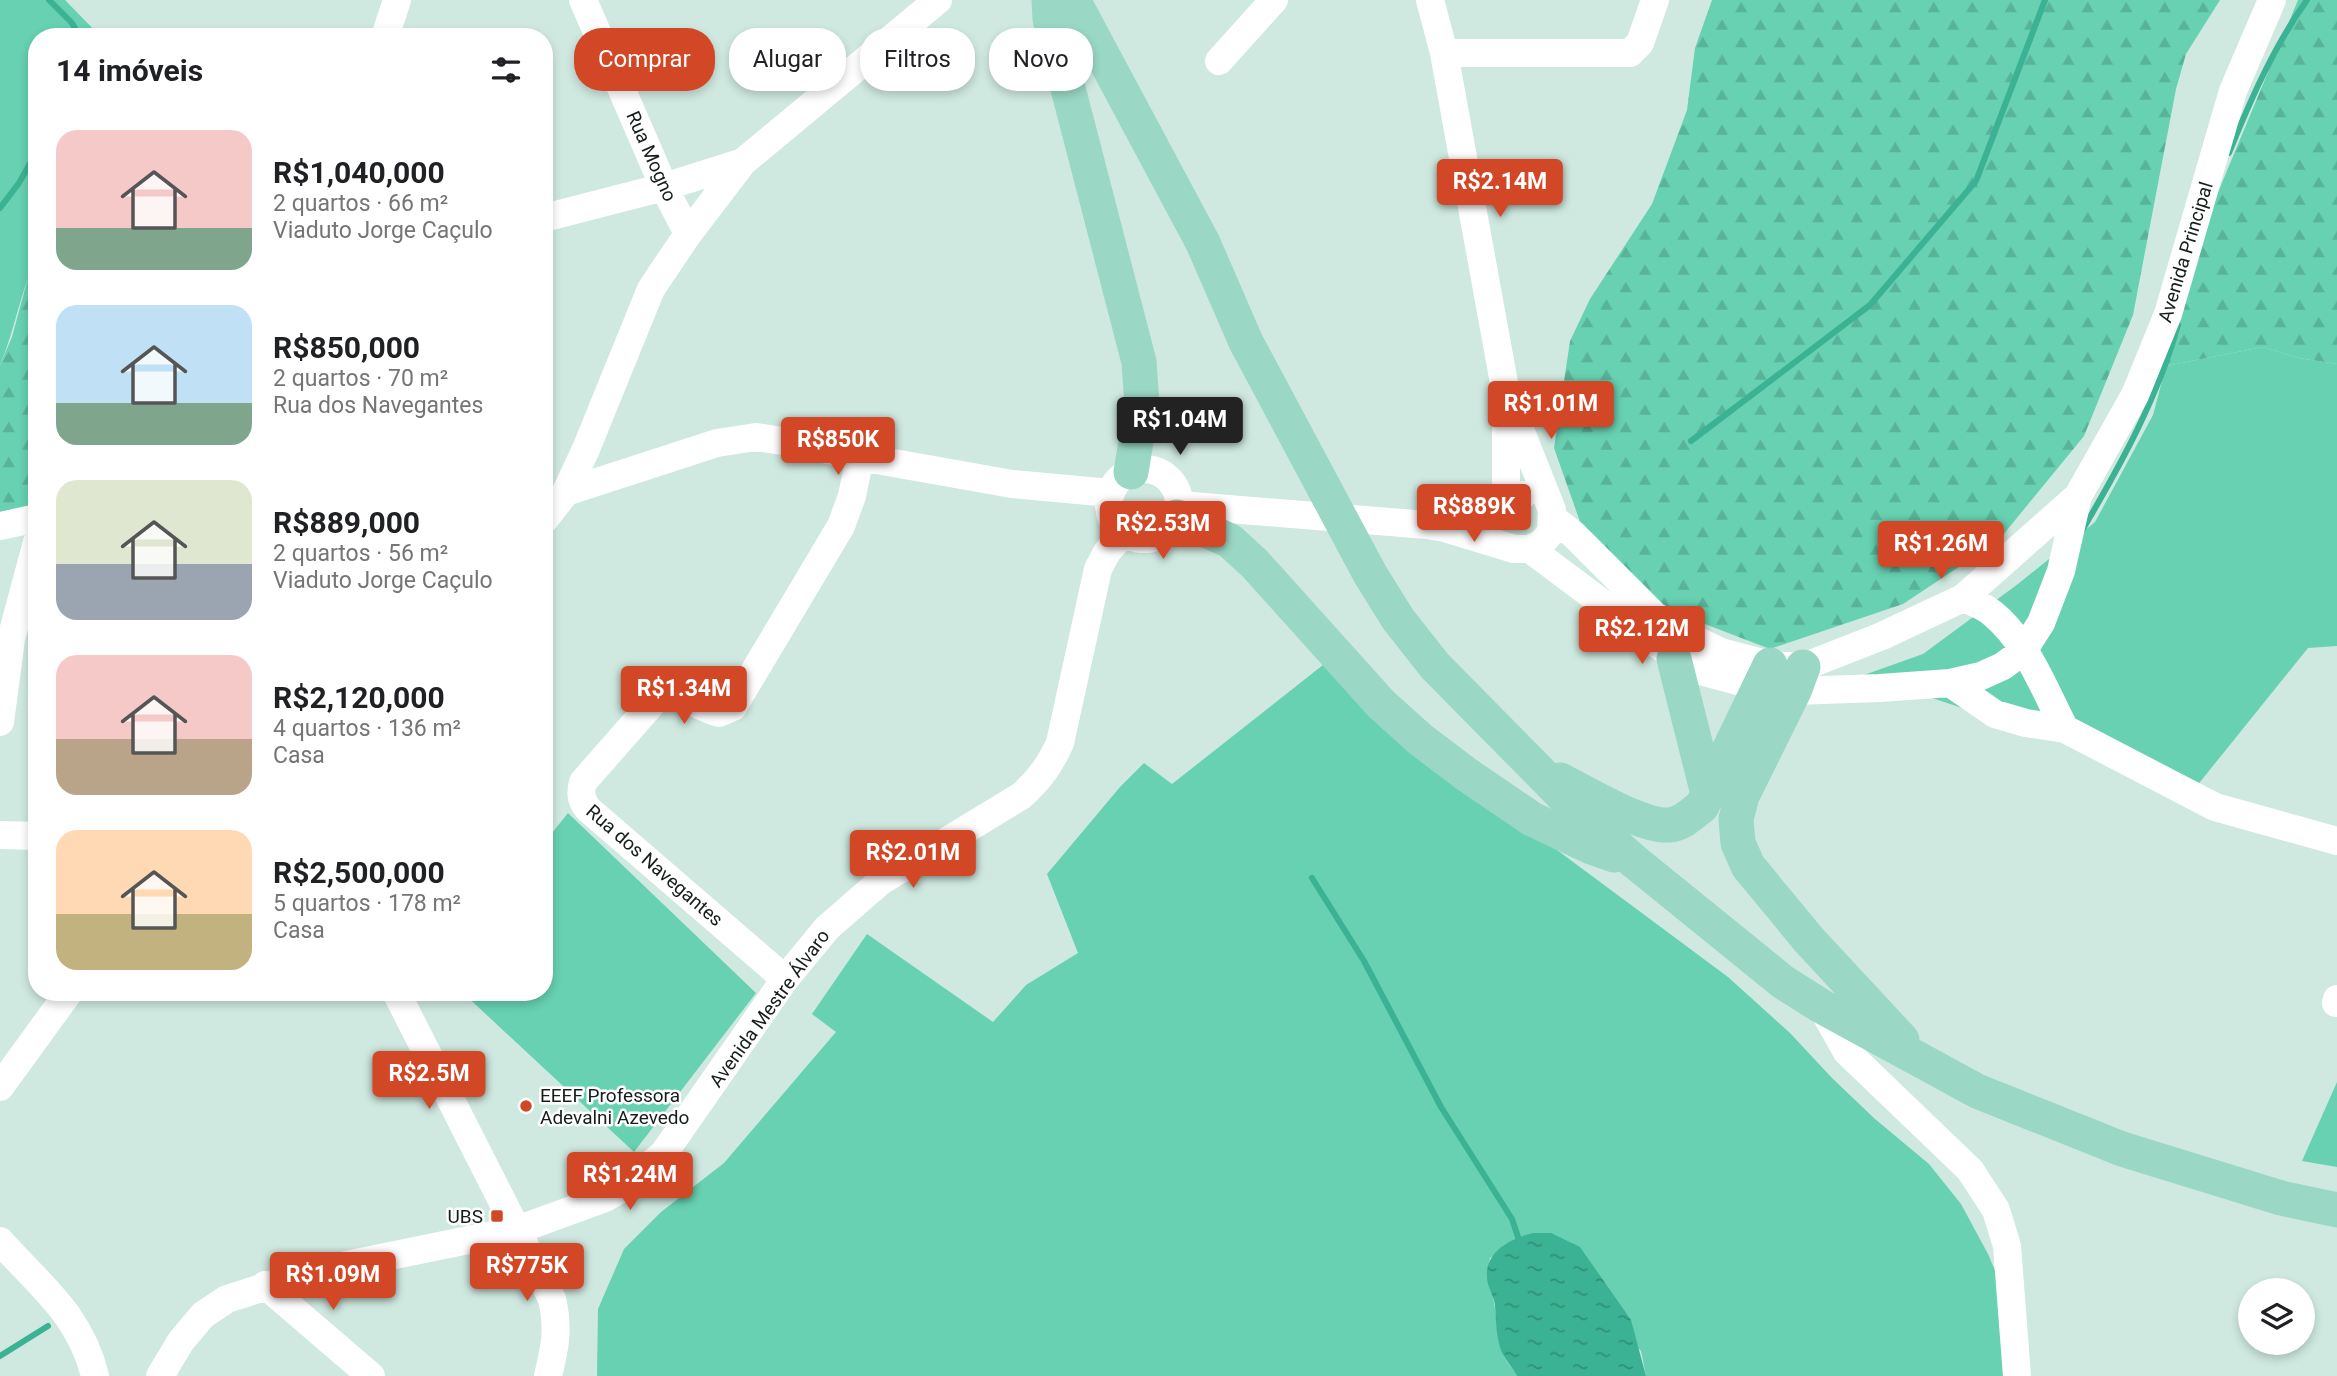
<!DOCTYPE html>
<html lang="pt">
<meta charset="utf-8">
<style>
:root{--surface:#fff;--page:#f6f6f6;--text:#202124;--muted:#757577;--accent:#d24826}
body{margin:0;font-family:Roboto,sans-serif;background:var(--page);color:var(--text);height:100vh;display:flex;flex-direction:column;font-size:26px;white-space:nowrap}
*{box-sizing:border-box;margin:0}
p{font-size:23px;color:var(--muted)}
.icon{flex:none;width:38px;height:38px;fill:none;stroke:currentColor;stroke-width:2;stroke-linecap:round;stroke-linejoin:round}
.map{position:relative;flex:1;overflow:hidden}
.details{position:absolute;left:28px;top:28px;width:525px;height:973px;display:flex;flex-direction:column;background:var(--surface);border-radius:28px;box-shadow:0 4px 10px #0003}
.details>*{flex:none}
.guide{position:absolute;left:574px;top:28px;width:665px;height:63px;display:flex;gap:14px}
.controls{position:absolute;left:2238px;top:1278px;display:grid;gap:14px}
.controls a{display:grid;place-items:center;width:77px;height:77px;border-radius:50%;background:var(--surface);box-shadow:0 4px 10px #0003;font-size:35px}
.price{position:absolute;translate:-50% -60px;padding:0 16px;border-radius:7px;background:var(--accent);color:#fff;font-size:23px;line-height:46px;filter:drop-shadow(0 2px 4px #0008)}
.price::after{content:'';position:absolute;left:50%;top:42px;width:21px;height:16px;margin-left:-10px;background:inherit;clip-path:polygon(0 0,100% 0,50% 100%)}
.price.selected{background:#222;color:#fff}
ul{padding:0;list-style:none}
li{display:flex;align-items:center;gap:21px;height:175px;padding:0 28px}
li span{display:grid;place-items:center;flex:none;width:196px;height:140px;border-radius:21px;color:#555}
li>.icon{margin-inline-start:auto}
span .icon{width:84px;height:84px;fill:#fffc;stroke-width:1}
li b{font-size:30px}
h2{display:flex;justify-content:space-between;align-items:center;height:84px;padding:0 28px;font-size:30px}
.pill{padding:0 24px;border-radius:28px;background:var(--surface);box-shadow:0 4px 10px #0003;font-size:24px;line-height:63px}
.pill.selected{background:var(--accent);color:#fff}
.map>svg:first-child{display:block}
</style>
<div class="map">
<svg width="2337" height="1376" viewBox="0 0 2337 1376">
<defs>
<pattern id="forest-firs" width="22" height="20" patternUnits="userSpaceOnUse" patternTransform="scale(1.75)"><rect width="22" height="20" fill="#67d1b1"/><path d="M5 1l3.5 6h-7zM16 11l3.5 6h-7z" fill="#58b398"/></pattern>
<pattern id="water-ripples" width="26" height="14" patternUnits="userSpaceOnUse" patternTransform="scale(1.75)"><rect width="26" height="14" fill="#3bb293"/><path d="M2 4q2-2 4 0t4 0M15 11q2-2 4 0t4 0" fill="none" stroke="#309077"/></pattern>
</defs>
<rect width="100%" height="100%" fill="#cfe9e0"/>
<!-- grass -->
<path fill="#67d1b1" d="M0,0H65L101,37H37V257C20,291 15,330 0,365Z
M2263,347L2299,358L2337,364V646L2308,648L2196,787L1864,675L1923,654L2018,584L2095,522L2153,415L2166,366Z
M1323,665L1433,758L1728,977L1790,1033L1832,1078L1875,1119L1929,1164L1961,1204L1988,1254L2008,1301L2013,1376H1646L1641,1351L1533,1233L1490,1258C1485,1282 1491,1281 1494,1302C1497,1319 1496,1335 1502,1352C1505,1361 1513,1368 1517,1376H597L598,1309L624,1249L661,1212L724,1163L836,1032L812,1014L867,934L993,1022L1026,985L1078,953L1047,874L1120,787L1144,763L1172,784Z
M568,813L756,993L634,1152L462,992H544V843Z
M2337,1082V1167L2302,1161Z"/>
<!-- forest -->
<path fill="url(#forest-firs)" d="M1712,0H2220L2186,54L2176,89L2133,315L2084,436L1998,541L1903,604L1770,649L1697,621L1646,597L1584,533L1554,448L1570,341L1590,299L1652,204L1687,110L1695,48Z
M2298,0H2337V364L2299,358L2263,347L2166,366L2209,214Z
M37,257V507L0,515V365L12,337L29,274Z"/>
<!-- water -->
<path fill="url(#water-ripples)" d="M1533,1233H1551L1580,1247L1631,1320L1646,1376H1517C1513,1368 1506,1361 1502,1353C1496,1338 1496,1321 1495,1305C1494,1297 1490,1291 1488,1284C1481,1254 1508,1239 1533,1233Z"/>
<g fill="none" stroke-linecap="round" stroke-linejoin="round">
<!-- stream -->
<path stroke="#3bb293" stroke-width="6" d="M49,0L72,23L80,37
M2229,153C2250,101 2274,46 2307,0
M0,208L19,183L37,151
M1691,441L1870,305L1976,181L2045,0
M2083,529C2121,464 2158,397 2178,325
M1312,878L1364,961L1441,1107L1512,1219L1520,1243
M0,1356L48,1326"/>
<!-- minor -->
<path stroke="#fff" stroke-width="28" d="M583,0L664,187L688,234
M1430,0L1444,53L1506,394V501
M385,37L397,0
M1444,53H1630L1640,43L1655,0
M1219,61L1274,0
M544,218L664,187L743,162
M1109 504a35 35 0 1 1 70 0a35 35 0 1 1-70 0Z
M566,492L717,443L756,437L796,443L860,457L1012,484L1111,493
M1180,505L1427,525L1445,528L1514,549H1530L1542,543L1551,532L1552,510L1506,394
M1554,519L1573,534L1654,615L1686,635L1721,652L1770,665L1803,667L1882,636L1963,598L2078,496
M544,520L566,492L586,449L651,289L688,234L743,162L938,0
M0,526L37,518
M1445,528L1497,510L1506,501L1523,495
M1530,549L1689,668L1760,687L1794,691L1880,688L1950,683L1981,676L2003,666L2023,651L2041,623L2061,571L2078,496L2135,395L2168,314L2233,91L2272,0
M1963,598C1973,602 1984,606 1992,613C2027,641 2045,691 2065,729
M1950,683L1995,714L2026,723L2065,729L2215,807L2337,841
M0,722L11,639L37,542
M0,835L37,836
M785,979L588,809C581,800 580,794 583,782L656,699C675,687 699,708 719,713L733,707L841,526L852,496L860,457
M396,992L552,1299C559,1329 555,1347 548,1376
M2336,1003L2337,999
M1821,1006L1847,1052L1970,1170L1996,1210L2007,1246L2017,1376
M0,1087L69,992
M0,1241C40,1286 80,1314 95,1376
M265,1285L371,1376
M160,1376L181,1341L203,1315L227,1299L312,1272L517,1230L605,1198L628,1185L664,1153L785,979L827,928L881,881L1021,796C1039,780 1050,765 1060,743L1098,569L1107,552L1124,533"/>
<!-- major -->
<path stroke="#9ad7c5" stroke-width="35" d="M1049,0L1050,19L1139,362L1142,405L1131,472
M1073,0L1203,243L1246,342L1370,574L1398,619L1435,666L1590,823L1635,862L1783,982L1821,1006L1977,1091L2122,1149L2281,1198L2337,1210
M1177,517L1230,541L1255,564L1381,704L1421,740L1466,774L1532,819L1591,847L1614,855
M1674,659L1708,794
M1803,667L1794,691L1742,796L1736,819L1738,843L1748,866L1809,940L1902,1040
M1560,780C1586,793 1642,827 1669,825C1682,824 1692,814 1702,806L1770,665"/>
</g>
<!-- markers -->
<g fill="#d24826" stroke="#fff" stroke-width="2.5">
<circle cx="526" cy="1106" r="7"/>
<rect x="490" y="1209" width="14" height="14" rx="3.5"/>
</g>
<g text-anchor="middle" stroke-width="5" stroke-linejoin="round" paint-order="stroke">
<!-- street labels -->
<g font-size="19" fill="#151e1b" stroke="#fff">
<text transform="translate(652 156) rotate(66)" y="7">Rua Mogno</text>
<text transform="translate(2185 252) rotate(-73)" y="7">Avenida Principal</text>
<text transform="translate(655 865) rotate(41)" y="7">Rua dos Navegantes</text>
<text transform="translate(769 1008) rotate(-54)" y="7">Avenida Mestre Álvaro</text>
</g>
<!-- poi labels -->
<g font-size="19" fill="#151e1b" stroke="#fff" text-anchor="start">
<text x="540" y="1102">EEEF Professora<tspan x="540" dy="22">Adevalni Azevedo</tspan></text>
<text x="483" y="1223" text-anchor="end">UBS</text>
</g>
</g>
</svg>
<div class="controls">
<a><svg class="icon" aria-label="layers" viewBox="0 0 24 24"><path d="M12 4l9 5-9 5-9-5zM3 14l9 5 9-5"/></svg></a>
</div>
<b class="price" style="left:1500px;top:219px">R$2.14M</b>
<b class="price" style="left:1551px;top:441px">R$1.01M</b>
<b class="price selected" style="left:1180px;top:457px">R$1.04M</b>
<b class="price" style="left:838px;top:477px">R$850K</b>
<b class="price" style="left:1474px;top:544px">R$889K</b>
<b class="price" style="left:1163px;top:561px">R$2.53M</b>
<b class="price" style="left:1941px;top:581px">R$1.26M</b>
<b class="price" style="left:1642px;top:666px">R$2.12M</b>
<b class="price" style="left:684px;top:726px">R$1.34M</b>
<b class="price" style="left:913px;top:890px">R$2.01M</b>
<b class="price" style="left:429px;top:1111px">R$2.5M</b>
<b class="price" style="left:630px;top:1212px">R$1.24M</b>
<b class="price" style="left:527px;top:1303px">R$775K</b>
<b class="price" style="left:333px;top:1312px">R$1.09M</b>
<div class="guide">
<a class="pill selected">Comprar</a>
<a class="pill">Alugar</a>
<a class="pill">Filtros</a>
<a class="pill">Novo</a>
</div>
<section class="details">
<h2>14 imóveis<svg class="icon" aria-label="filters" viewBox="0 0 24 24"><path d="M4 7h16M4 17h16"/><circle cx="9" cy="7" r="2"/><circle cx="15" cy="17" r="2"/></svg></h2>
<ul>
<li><span style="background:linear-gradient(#f6c9c9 70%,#7fa58c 0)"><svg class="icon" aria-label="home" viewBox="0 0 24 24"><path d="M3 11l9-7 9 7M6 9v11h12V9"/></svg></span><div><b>R$1,040,000</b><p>2 quartos · 66 m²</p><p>Viaduto Jorge Caçulo</p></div></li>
<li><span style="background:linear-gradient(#bfe0f5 70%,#7fa58c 0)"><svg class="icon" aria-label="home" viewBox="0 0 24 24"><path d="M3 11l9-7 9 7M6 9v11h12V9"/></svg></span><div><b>R$850,000</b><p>2 quartos · 70 m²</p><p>Rua dos Navegantes</p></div></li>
<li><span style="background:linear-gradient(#dfe7d0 60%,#9aa5b1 0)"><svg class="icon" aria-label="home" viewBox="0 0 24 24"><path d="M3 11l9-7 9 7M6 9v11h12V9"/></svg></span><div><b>R$889,000</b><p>2 quartos · 56 m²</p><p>Viaduto Jorge Caçulo</p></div></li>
<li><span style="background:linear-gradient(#f6c9c9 60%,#b9a48a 0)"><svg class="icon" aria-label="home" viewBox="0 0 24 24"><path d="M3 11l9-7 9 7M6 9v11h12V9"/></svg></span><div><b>R$2,120,000</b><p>4 quartos · 136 m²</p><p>Casa</p></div></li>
<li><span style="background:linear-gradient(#ffd9b3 60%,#c2b280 0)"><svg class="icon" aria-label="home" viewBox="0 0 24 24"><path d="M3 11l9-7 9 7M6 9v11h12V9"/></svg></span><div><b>R$2,500,000</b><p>5 quartos · 178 m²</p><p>Casa</p></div></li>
</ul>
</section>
</div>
